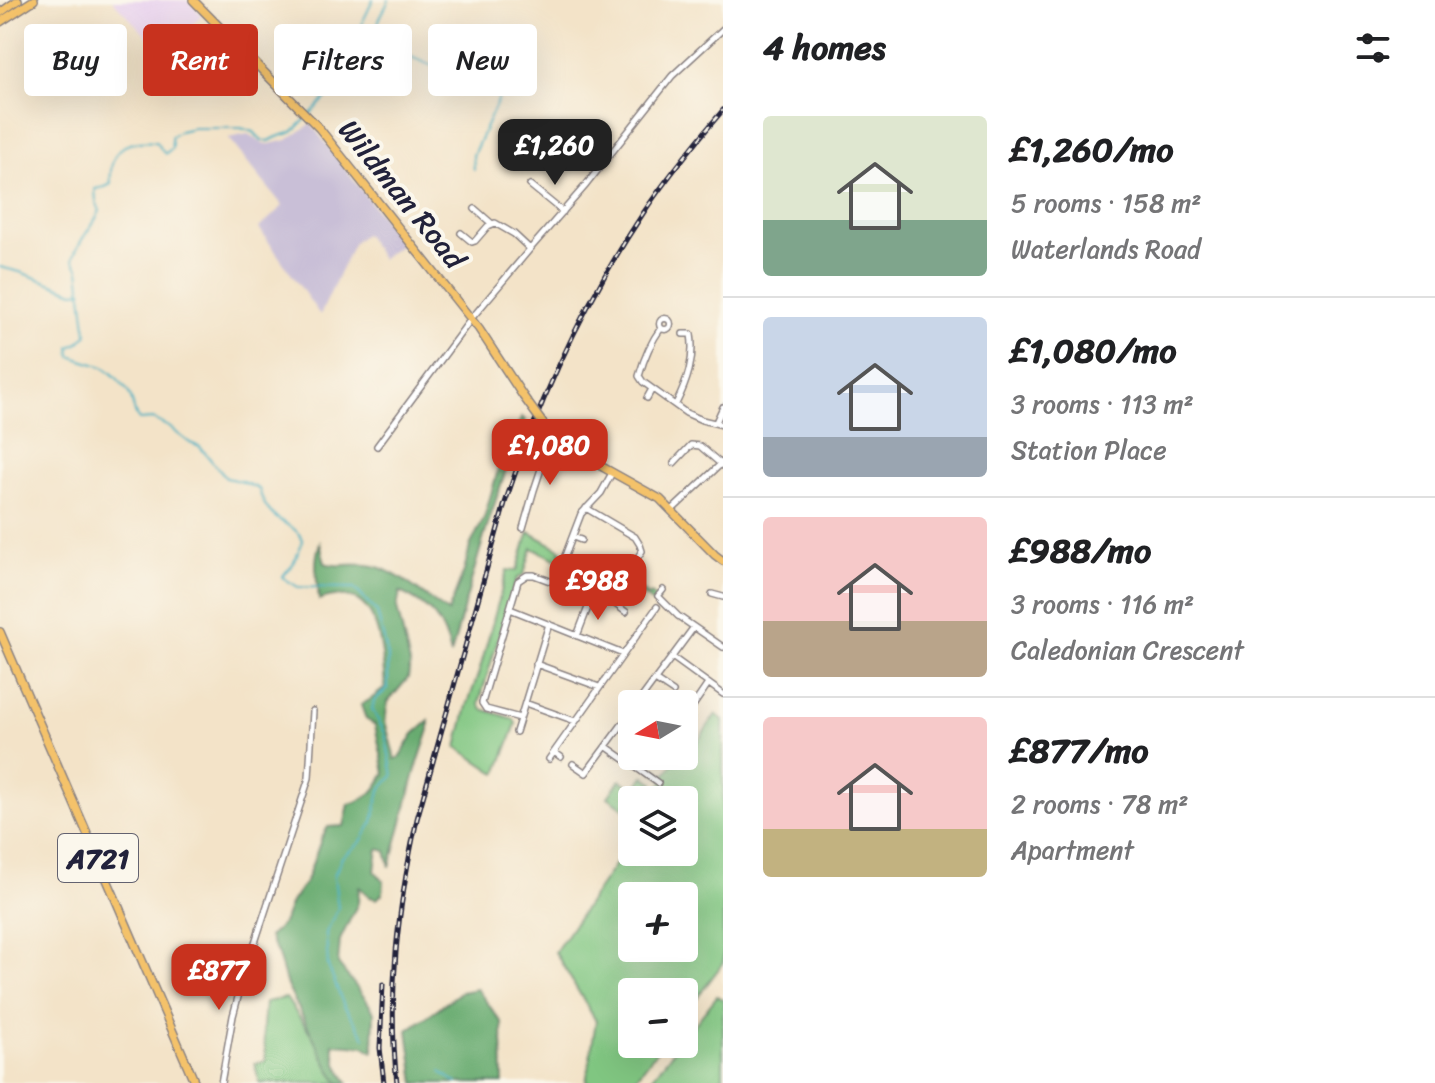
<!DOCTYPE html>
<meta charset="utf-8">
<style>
:root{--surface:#fff;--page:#f2f2f2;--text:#202124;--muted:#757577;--line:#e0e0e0;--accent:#c8321e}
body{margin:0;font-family:Sriracha,sans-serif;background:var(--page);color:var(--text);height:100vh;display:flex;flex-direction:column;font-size:30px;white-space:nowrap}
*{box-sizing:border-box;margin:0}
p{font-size:26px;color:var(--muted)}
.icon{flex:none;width:44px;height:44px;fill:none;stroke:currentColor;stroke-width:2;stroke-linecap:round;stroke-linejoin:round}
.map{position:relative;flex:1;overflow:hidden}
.drawer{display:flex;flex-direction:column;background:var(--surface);width:712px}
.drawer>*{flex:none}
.banner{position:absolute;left:24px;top:24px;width:578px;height:72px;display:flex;gap:16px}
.needle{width:52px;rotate:260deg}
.fabs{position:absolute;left:618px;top:690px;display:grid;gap:16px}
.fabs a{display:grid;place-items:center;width:80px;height:80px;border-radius:8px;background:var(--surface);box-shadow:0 8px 32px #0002;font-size:40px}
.price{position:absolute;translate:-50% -68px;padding:0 18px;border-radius:16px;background:var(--accent);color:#fff;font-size:26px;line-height:52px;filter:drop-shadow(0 2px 4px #0008)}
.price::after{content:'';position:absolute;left:50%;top:48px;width:24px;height:18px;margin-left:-12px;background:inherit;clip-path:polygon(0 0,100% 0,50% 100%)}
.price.active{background:#222;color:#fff}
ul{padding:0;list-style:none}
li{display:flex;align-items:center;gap:24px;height:200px;padding:0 40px}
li+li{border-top:2px solid var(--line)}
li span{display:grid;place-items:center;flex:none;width:224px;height:160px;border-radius:8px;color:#555}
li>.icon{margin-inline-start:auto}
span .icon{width:96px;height:96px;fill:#fffc;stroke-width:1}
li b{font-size:34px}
h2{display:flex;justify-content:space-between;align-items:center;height:96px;padding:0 40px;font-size:34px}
.pill{padding:0 28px;border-radius:8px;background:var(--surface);box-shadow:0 8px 32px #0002;font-size:28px;line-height:72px}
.pill.active{background:var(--accent);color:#fff}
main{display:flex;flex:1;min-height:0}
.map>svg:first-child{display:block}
</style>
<main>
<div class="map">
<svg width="723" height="1083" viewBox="0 0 723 1083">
<rect width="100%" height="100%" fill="#fbf7ec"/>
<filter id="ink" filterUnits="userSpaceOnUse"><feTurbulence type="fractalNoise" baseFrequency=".0125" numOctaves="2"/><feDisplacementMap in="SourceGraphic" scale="16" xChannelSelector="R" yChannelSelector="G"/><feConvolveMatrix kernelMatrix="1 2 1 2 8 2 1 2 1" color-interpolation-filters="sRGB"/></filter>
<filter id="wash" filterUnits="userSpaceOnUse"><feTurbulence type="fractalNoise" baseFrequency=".006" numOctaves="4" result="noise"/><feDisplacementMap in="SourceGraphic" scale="32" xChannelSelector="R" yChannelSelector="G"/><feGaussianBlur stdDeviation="1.8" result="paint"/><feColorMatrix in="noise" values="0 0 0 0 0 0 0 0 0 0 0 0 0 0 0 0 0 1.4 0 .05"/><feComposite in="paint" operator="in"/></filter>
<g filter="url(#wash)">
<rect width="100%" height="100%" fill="#f3e3c8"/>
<!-- built -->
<path fill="#e8d2ee" d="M112,0H187L202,15L177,39L182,44L175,49L170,46L162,52Z"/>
<!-- industrial -->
<path fill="#c9bfd7" d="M311,124L402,244L381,259L365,234L354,242L320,315L259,228L283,206L228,138L248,134L265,145L287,140Z"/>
<!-- green -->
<path fill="#80c681" stroke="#51745e" stroke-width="2" fill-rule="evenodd" d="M529,532L562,550L560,553L562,554L559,561L532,548L524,574L517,579L514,586L479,703L482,709L514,719L516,724L497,774L457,747L467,706L480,669L507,570L517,571Z
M571,556L589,566L597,556L649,596L651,594L658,600L654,604L641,594L638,598L618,584L607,599L595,593L599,578L566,563Z
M716,714L723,720V963L684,1015V992H632V1044H662L632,1083H586L596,1021L555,952L632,839V852H684V800H632V814L608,797L620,780L635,789L644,776L654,783L653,786L658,789L664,780L651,770L652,766L665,775L678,756H684L685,746L692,750ZM632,896H684V948H632Z
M717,996L723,999V1083H648L679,1044H684V1038Z
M286,998L345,1083H259L255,1063L266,1061L263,1027L265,1002Z"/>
<!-- forest -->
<path fill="#68ab6f" stroke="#456655" stroke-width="2" d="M522,417L525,420C494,496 472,576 451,655C444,622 431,606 400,592L397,608L410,664L408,678L388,702L385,721L395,759L400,757L414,734L429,721V730L416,769L390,867L386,851L378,849L375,871L384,882L383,893L377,899L370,897L359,887L358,903L340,940L338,964L365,998L374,1012L373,1052L364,1046L333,1044L337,1064L348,1083H339L329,1068L287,986L278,955L269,937L283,923L291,902L306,881L322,837L328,827L344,826L349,804C370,798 375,792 385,773L375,725L366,719L361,705L371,699L385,688C382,646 379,578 319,600C317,580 313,561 320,543L325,563C339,569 357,561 374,566C399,572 426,598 448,612L464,571L470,546L484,518L503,453Z
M477,989L502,1023L503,1083H415L408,1030L461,992Z"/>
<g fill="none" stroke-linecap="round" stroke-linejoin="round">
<!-- stream -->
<path stroke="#44afc2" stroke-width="2" d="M380,42C372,25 382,16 389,0
M336,73L374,63L383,57L381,44L460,78L492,85L499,98L473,155L474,170
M0,267L20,272L74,292L83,291
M365,1037L344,1006L328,966L326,933L338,908L334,876L342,857L360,843L373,822L380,790L393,776L385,733L372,709L374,701L388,688V656L377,612L354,588L298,587L282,577L293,564L303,541C297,526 283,525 272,514C266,508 261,497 259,489L240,481L226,478L200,447L190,443L169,427L153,419L139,420C132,411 134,400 127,390C122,383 111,371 103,367C93,363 82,361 71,356L70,347L77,344L87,335L79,270L73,259C77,242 92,228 100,211L96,201L95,189L105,187L111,184C108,150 124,139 156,142L165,154L172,148L171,137L180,131L193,128H241L254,132L262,141H269L277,137L293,132L327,97L336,73L352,55L364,19L373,0
M441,1072L457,1083"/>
</g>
</g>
<g filter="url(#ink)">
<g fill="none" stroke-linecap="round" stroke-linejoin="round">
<defs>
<path id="minor" d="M530,185L563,212
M475,209L491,223
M461,233L472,242L475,241L488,226L495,223L514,234L530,249
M659.5 324a5.5 5.5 0 1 1 11 0a5.5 5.5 0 1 1-11 0Z
M661,328C650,343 644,358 639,376L643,382L686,413L702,420L723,425
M647,398L652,389
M676,404C687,382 695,359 691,334H683
M716,422L723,407
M377,446L471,319L530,249L586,185L672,76L723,29
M674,463L691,445L700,446L722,465
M586,508L635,537L640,545L642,551L626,574
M672,510L723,462
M523,528L534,490L552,436
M573,537L581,540
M555,582L581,514L601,493L612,473
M663,590L658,596L678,616L723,647
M712,594L723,597
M611,601L626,612
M510,609L623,654
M577,636L592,597
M672,657L723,694
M536,664L599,687
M655,680L673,692
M525,703L575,721
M637,704L694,627
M520,718L486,709L482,703L518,581L527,575H534L606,602L611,601L621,587
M684,719L708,684
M516,732L549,624
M607,747L658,783
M554,752L561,757
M549,759L657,607
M573,764L586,773L632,711
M221,1083L233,1016L242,982L309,778L313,711"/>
<path id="major" d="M193,0L319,128L479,329L523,396
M0,13L18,0
M0,22L34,0
M547,429L561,444L660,499L715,555L723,561
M0,632L195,1083"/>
</defs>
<!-- minor casing -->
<use href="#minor" stroke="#8a8282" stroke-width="8"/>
<!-- major casing -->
<use href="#major" stroke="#8a8282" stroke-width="10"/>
<!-- minor -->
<use href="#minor" stroke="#fff" stroke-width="5"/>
<!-- major -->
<use href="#major" stroke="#f4c26a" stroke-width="7"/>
<defs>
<path id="rail" d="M383,984L380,1048L384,1083
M397,1083C387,994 398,906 417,819L505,503C539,400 584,302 644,212C668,176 695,143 723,110"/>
</defs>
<!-- rail casing -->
<use href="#rail" stroke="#22223b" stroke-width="5"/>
<!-- rail -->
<use href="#rail" stroke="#fbf7ec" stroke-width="2" stroke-dasharray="6" stroke-linecap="butt"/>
<defs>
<path id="major-bridge" d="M523,396L547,429"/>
</defs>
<!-- major-bridge casing -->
<use href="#major-bridge" stroke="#8a8282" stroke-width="10" stroke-linecap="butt"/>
<!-- major-bridge -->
<use href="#major-bridge" stroke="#f4c26a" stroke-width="7"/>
</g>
</g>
<g text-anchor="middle" stroke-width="8" stroke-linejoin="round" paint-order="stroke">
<!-- shield labels -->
<rect fill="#fbf7ec" stroke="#636270" stroke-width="2" x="58" y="834" width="80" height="48" rx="6"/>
<g font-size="28" font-weight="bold" fill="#22223b">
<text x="98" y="868">A721</text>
</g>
<!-- street labels -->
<g font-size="30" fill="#22223b" stroke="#fbf7ec">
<text transform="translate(402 194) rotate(51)" y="10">Wildman Road</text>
</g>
</g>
</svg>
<div class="fabs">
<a><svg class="needle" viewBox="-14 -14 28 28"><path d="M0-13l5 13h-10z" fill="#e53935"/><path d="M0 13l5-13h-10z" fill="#757577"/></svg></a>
<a><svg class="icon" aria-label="layers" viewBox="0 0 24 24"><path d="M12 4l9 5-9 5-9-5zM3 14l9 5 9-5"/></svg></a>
<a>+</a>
<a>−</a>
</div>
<b class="price active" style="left:555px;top:187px">£1,260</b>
<b class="price" style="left:550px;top:487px">£1,080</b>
<b class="price" style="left:598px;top:622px">£988</b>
<b class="price" style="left:219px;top:1012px">£877</b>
<div class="banner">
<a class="pill">Buy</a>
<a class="pill active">Rent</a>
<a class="pill">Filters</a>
<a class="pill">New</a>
</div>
</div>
<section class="drawer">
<h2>4 homes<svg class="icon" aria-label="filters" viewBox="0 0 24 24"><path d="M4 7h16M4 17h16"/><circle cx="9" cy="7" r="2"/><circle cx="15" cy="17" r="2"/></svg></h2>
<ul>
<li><span style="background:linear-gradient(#dfe7d0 65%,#7fa58c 0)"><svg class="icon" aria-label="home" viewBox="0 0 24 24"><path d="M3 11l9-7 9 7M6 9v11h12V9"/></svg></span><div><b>£1,260/mo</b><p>5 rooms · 158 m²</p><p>Waterlands Road</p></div></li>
<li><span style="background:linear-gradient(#c9d6e8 75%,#9aa5b1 0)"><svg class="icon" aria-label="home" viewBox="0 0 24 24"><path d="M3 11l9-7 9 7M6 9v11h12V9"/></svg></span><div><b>£1,080/mo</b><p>3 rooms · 113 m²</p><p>Station Place</p></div></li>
<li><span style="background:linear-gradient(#f6c9c9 65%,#b9a48a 0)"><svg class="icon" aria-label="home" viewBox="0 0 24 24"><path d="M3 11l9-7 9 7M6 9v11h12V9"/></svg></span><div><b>£988/mo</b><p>3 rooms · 116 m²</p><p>Caledonian Crescent</p></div></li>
<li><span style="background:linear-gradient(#f6c9c9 70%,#c2b280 0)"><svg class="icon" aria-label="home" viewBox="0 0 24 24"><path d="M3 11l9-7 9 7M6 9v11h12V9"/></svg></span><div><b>£877/mo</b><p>2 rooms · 78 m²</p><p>Apartment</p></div></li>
</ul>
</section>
</main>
